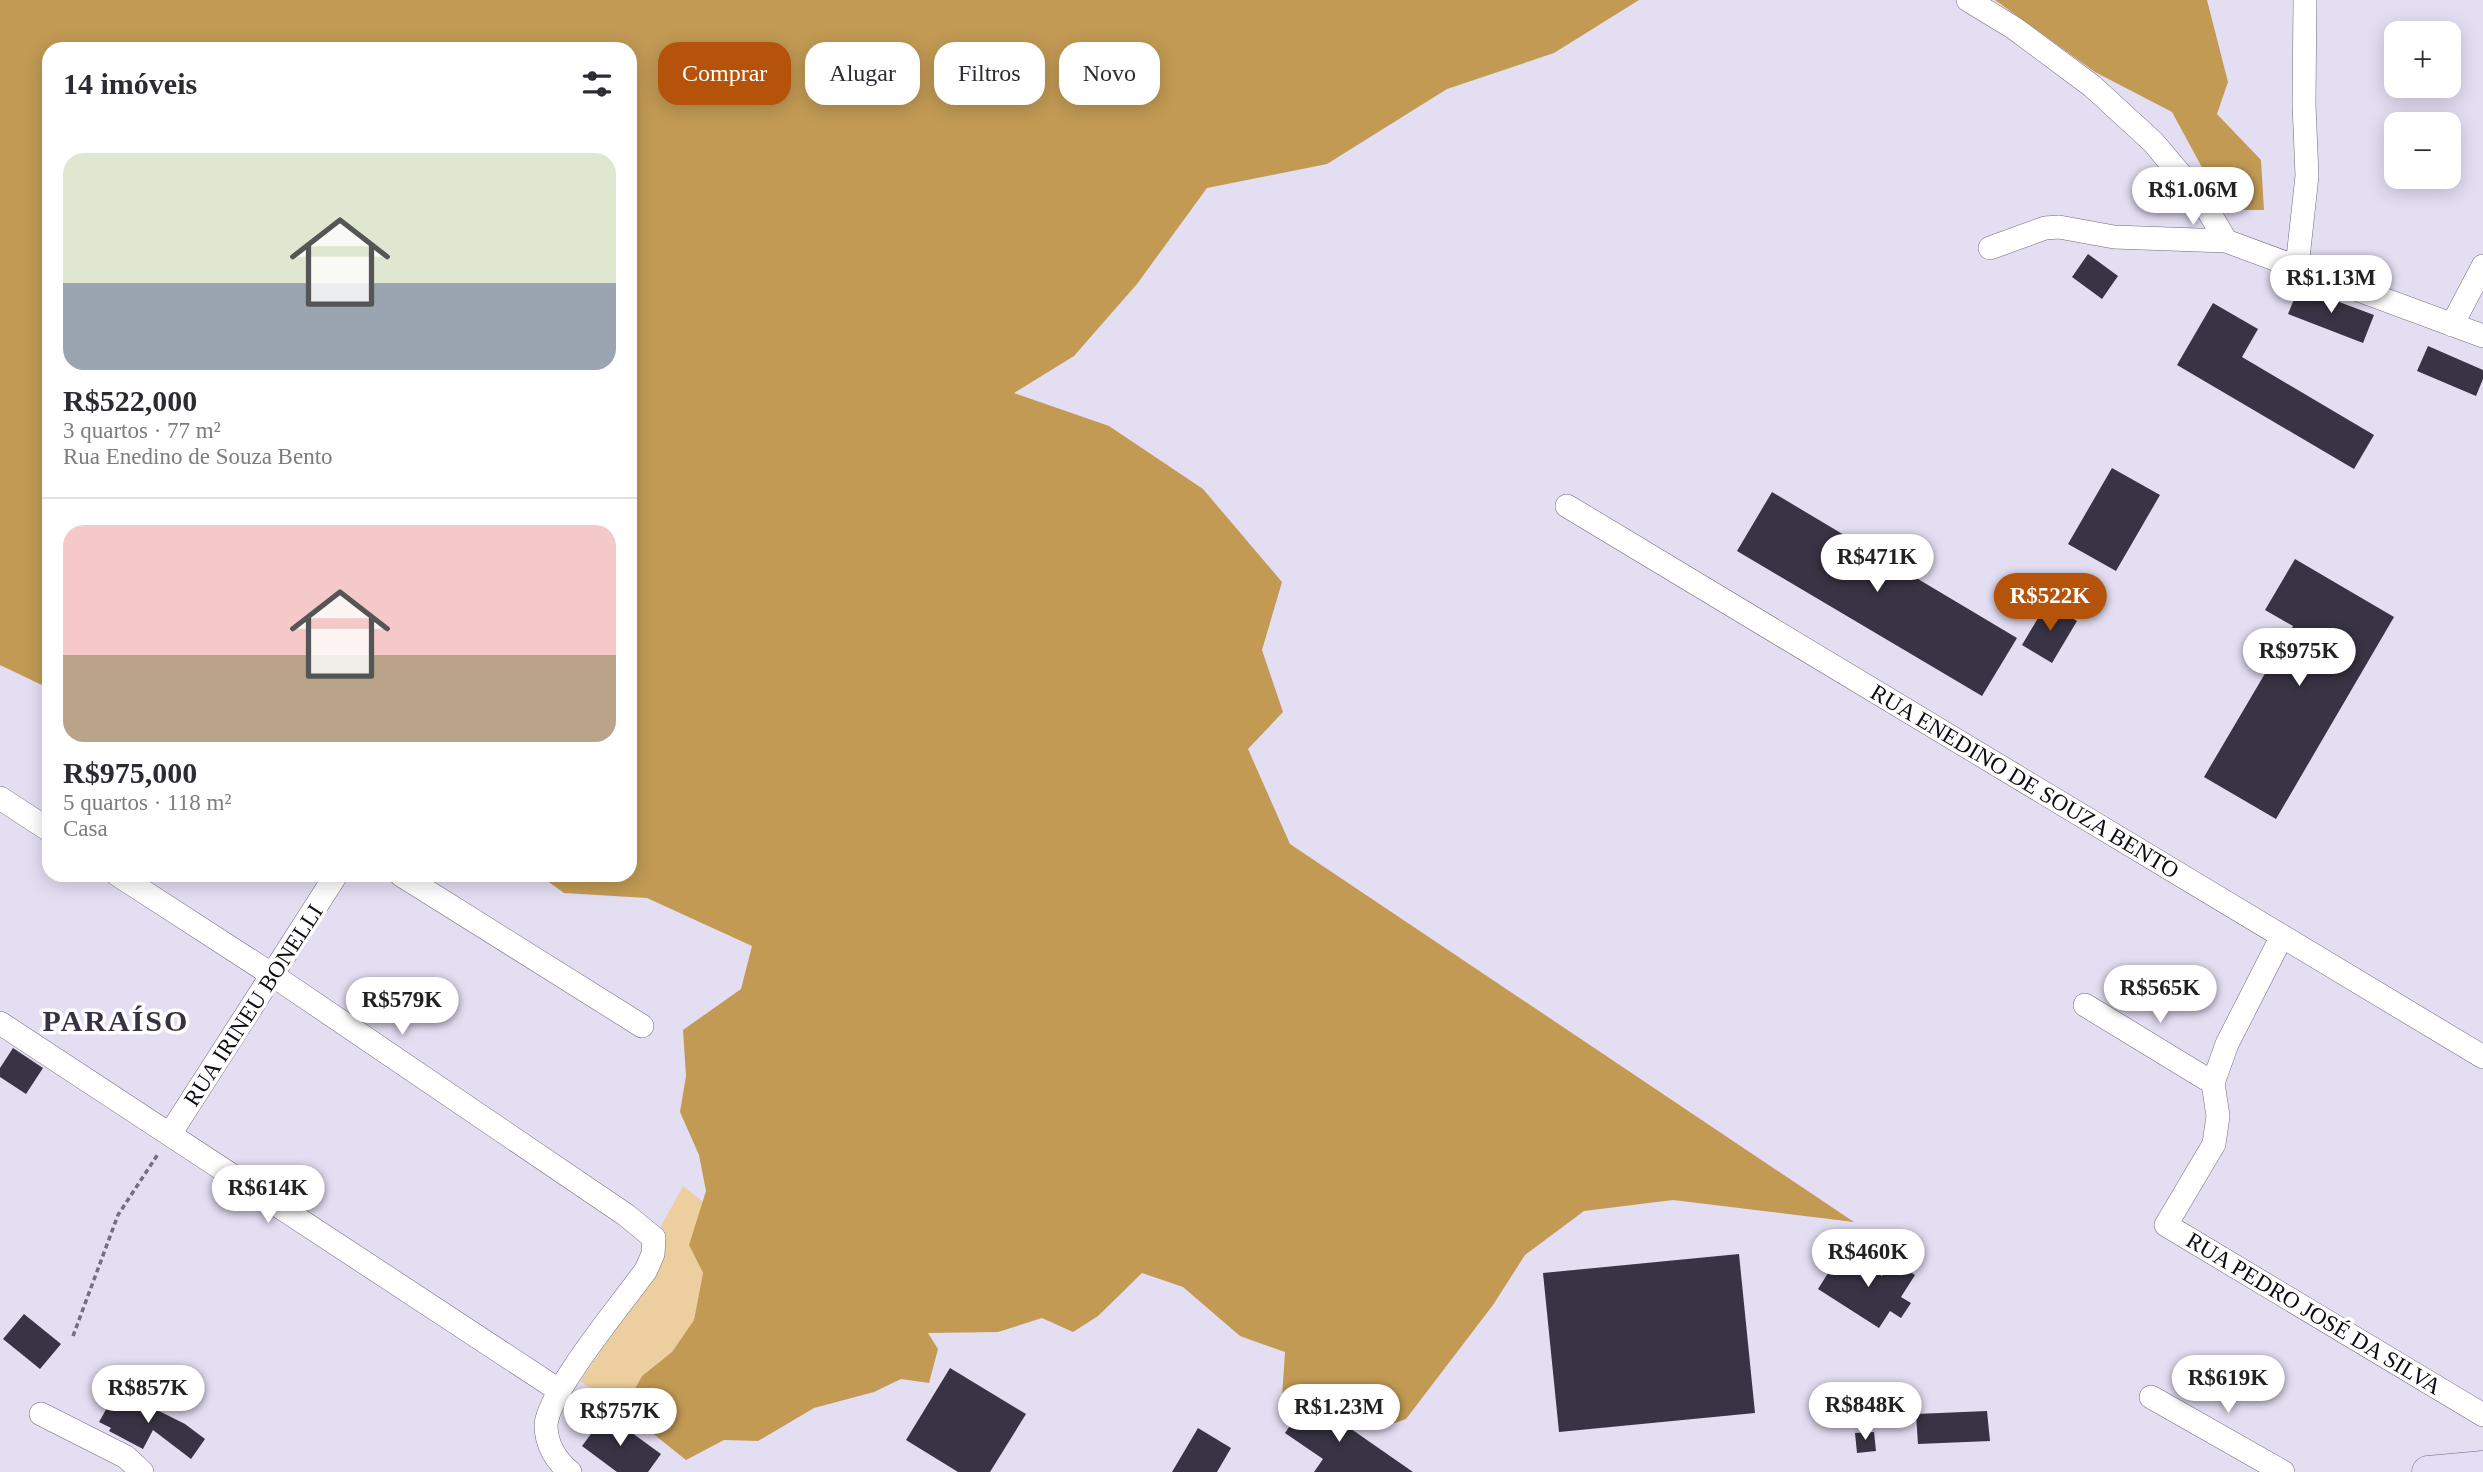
<!DOCTYPE html>
<html lang="pt">
<meta charset="utf-8">
<style>
:root{--surface:#fff;--page:#f7f7f7;--text:#2b2b33;--muted:#7c7c81;--line:#e1e1e2;--accent:#b45309}
body{margin:0;font-family:"Times New Roman",serif;background:var(--page);color:var(--text);height:100vh;display:flex;flex-direction:column;font-size:26px;white-space:nowrap}
*{box-sizing:border-box;margin:0}
p{font-size:23px;color:var(--muted)}
.icon{flex:none;width:38px;height:38px;fill:none;stroke:currentColor;stroke-width:2;stroke-linecap:round;stroke-linejoin:round}
.map{position:relative;flex:1;overflow:hidden}
.panel{position:absolute;left:42px;top:42px;width:595px;height:840px;display:flex;flex-direction:column;background:var(--surface);border-radius:21px;box-shadow:0 4px 18px #0003}
.panel>*{flex:none}
.top-card{position:absolute;left:658px;top:42px;width:665px;height:63px;display:flex;gap:14px}
.fabs{position:absolute;left:2384px;top:21px;display:grid;gap:14px}
.fabs a{display:grid;place-items:center;width:77px;height:77px;border-radius:14px;background:var(--surface);box-shadow:0 4px 18px #0003;font-size:35px}
.price{position:absolute;translate:-50% -60px;padding:0 16px;border-radius:24px;background:#fff;color:#222;font-size:23px;line-height:46px;filter:drop-shadow(0 2px 4px #0008)}
.price::after{content:'';position:absolute;left:50%;top:42px;width:21px;height:16px;margin-left:-10px;background:inherit;clip-path:polygon(0 0,100% 0,50% 100%)}
.price.active{background:var(--accent);color:#fff}
ul{padding:0;list-style:none}
li{display:grid;align-content:center;gap:14px;height:371px;padding:0 21px}
li+li{border-top:2px solid var(--line)}
li span{display:grid;place-items:center;height:217px;border-radius:21px;color:#555}
li>.icon{margin-inline-start:auto}
span .icon{width:126px;height:126px;fill:#fffc;stroke-width:1}
li b{font-size:30px}
h2{display:flex;justify-content:space-between;align-items:center;height:84px;padding:0 21px;font-size:30px}
.pill{padding:0 24px;border-radius:21px;background:var(--surface);box-shadow:0 4px 18px #0003;font-size:24px;line-height:63px}
.pill.active{background:var(--accent);color:#fff}
.map>svg:first-child{display:block}
</style>
<div class="map">
<svg width="2483" height="1472" viewBox="0 0 2483 1472">
<rect width="100%" height="100%" fill="#e4def3"/>
<!-- green -->
<path fill="#edcf9f" d="M683,1186L703,1202L689,1245L703,1273L694,1320L672,1352L642,1376L626,1405L631,1416L580,1381L654,1274L666,1248L660,1228Z"/>
<!-- forest -->
<path fill="#c29a54" d="M0,0H1639L1554,53L1447,89L1327,164L1207,188L1137,284L1074,356L1014,393L1109,426L1203,489L1282,582L1262,650L1283,712L1248,749L1290,844L1854,1222L1673,1200L1584,1211L1525,1255L1493,1305L1406,1419L1381,1428L1349,1411L1334,1384H1309L1282,1397L1285,1352L1240,1336L1183,1287L1142,1273L1098,1316L1073,1332L1042,1318L998,1332L928,1333L938,1349L929,1383L901,1379L874,1392L814,1408L758,1441L724,1440L686,1460L631,1416L626,1405L642,1376L672,1352L694,1320L703,1273L689,1245L706,1191L699,1155L680,1112L686,1076L683,1030L741,989L752,946L647,898L564,893L539,875H630V49H49V694L44,686L0,665Z
M1995,0H2207L2228,82L2217,114L2261,160L2264,210H2225L2172,112L2095,72Z"/>
<!-- building -->
<path fill="#393445" d="M2088,254L2118,276L2102,299L2072,277Z
M2299,287L2374,315L2363,343L2288,314Z
M2213,303L2258,329L2242,357L2374,435L2354,469L2177,365Z
M2428,346L2483,370V379L2476,396L2417,371Z
M2112,468L2160,495L2116,571L2068,544Z
M1772,492L2017,638L1982,696L1737,551Z
M2295,559L2394,617L2276,819L2204,777L2293,626L2265,610Z
M2047,603L2077,621L2052,663L2022,645Z
M13,1048L43,1068L26,1094L0,1077V1068Z
M1842,1251L1882,1276L1892,1261L1915,1275L1901,1297L1911,1303L1901,1318L1890,1311L1879,1328L1818,1289Z
M1739,1254L1755,1413L1559,1432L1543,1273Z
M24,1314L61,1344L40,1369L3,1339Z
M950,1368L1026,1414L990,1472H958L906,1440Z
M117,1390L185,1424L205,1439L191,1459L153,1430L143,1449L109,1431L111,1428L99,1422Z
M1308,1399L1413,1472H1314L1323,1459L1285,1433Z
M1987,1411L1990,1441L1918,1444L1916,1414Z
M606,1414L661,1454L648,1472H617L582,1446Z
M1198,1428L1231,1448L1217,1472H1172Z
M1874,1432L1876,1451L1857,1453L1855,1433Z"/>
<g fill="none" stroke-linecap="round" stroke-linejoin="round">
<defs>
<path id="street" d="M1968,0L2014,28L2092,86L2153,142L2202,200L2226,241L2483,336
M1990,248L2045,228L2059,227L2114,237L2226,241
M2297,267L2307,176L2304,104L2305,0
M2452,325L2483,266
M1567,506L2483,1057
M0,798L49,830
M118,875L274,976L626,1215L654,1238L653,1254L646,1270C624,1301 548,1392 546,1425C546,1444 556,1461 570,1472
M401,875L642,1026
M2282,936L2227,1044L2213,1083L2218,1116L2214,1144L2166,1225L2483,1415
M2085,1005L2213,1083
M0,1023L560,1391
M170,1134L336,875
M2151,1397L2283,1472
M41,1414L126,1457L142,1472"/>
<path id="secondary" d="M2428,1472L2483,1467"/>
</defs>
<!-- street casing -->
<use href="#street" stroke="#6f6a7d" stroke-width="24"/>
<!-- secondary casing -->
<use href="#secondary" stroke="#6f6a7d" stroke-width="33"/>
<!-- path -->
<path stroke="#736f7c" stroke-width="3.5" stroke-dasharray="5 3.5" stroke-linecap="butt" d="M73,1336L118,1215L158,1154"/>
<!-- street -->
<use href="#street" stroke="#fff" stroke-width="23"/>
<!-- secondary -->
<use href="#secondary" stroke="#e5ddf5" stroke-width="32"/>
</g>
<g text-anchor="middle" stroke-width="7" stroke-linejoin="round" paint-order="stroke">
<!-- street labels -->
<g font-size="23" fill="#0e0c13" stroke="#fff">
<text transform="translate(2025 781) rotate(31)" y="8">RUA ENEDINO DE SOUZA BENTO</text>
<text transform="translate(253 1005) rotate(-57)" y="8">RUA IRINEU BONELLI</text>
<text transform="translate(2314 1313) rotate(31)" y="8">RUA PEDRO JOSÉ DA SILVA</text>
</g>
<!-- district labels -->
<g font-size="30" font-weight="bold" letter-spacing="2" fill="#373243" stroke="#fff">
<text x="116" y="1031">PARAÍSO</text>
</g>
</g>
</svg>
<div class="fabs">
<a>+</a>
<a>−</a>
</div>
<b class="price" style="left:2193px;top:227px">R$1.06M</b>
<b class="price" style="left:2331px;top:315px">R$1.13M</b>
<b class="price" style="left:1877px;top:594px">R$471K</b>
<b class="price active" style="left:2050px;top:633px">R$522K</b>
<b class="price" style="left:2299px;top:688px">R$975K</b>
<b class="price" style="left:2160px;top:1025px">R$565K</b>
<b class="price" style="left:402px;top:1037px">R$579K</b>
<b class="price" style="left:268px;top:1225px">R$614K</b>
<b class="price" style="left:1868px;top:1289px">R$460K</b>
<b class="price" style="left:2228px;top:1415px">R$619K</b>
<b class="price" style="left:148px;top:1425px">R$857K</b>
<b class="price" style="left:1865px;top:1442px">R$848K</b>
<b class="price" style="left:1339px;top:1444px">R$1.23M</b>
<b class="price" style="left:620px;top:1448px">R$757K</b>
<div class="top-card">
<a class="pill active">Comprar</a>
<a class="pill">Alugar</a>
<a class="pill">Filtros</a>
<a class="pill">Novo</a>
</div>
<section class="panel">
<h2>14 imóveis<svg class="icon" aria-label="filters" viewBox="0 0 24 24"><path d="M4 7h16M4 17h16"/><circle cx="9" cy="7" r="2"/><circle cx="15" cy="17" r="2"/></svg></h2>
<ul>
<li><span style="background:linear-gradient(#dfe7d0 60%,#9aa5b1 0)"><svg class="icon" aria-label="home" viewBox="0 0 24 24"><path d="M3 11l9-7 9 7M6 9v11h12V9"/></svg></span><div><b>R$522,000</b><p>3 quartos · 77 m²</p><p>Rua Enedino de Souza Bento</p></div></li>
<li><span style="background:linear-gradient(#f6c9c9 60%,#b9a48a 0)"><svg class="icon" aria-label="home" viewBox="0 0 24 24"><path d="M3 11l9-7 9 7M6 9v11h12V9"/></svg></span><div><b>R$975,000</b><p>5 quartos · 118 m²</p><p>Casa</p></div></li>
</ul>
</section>
</div>
